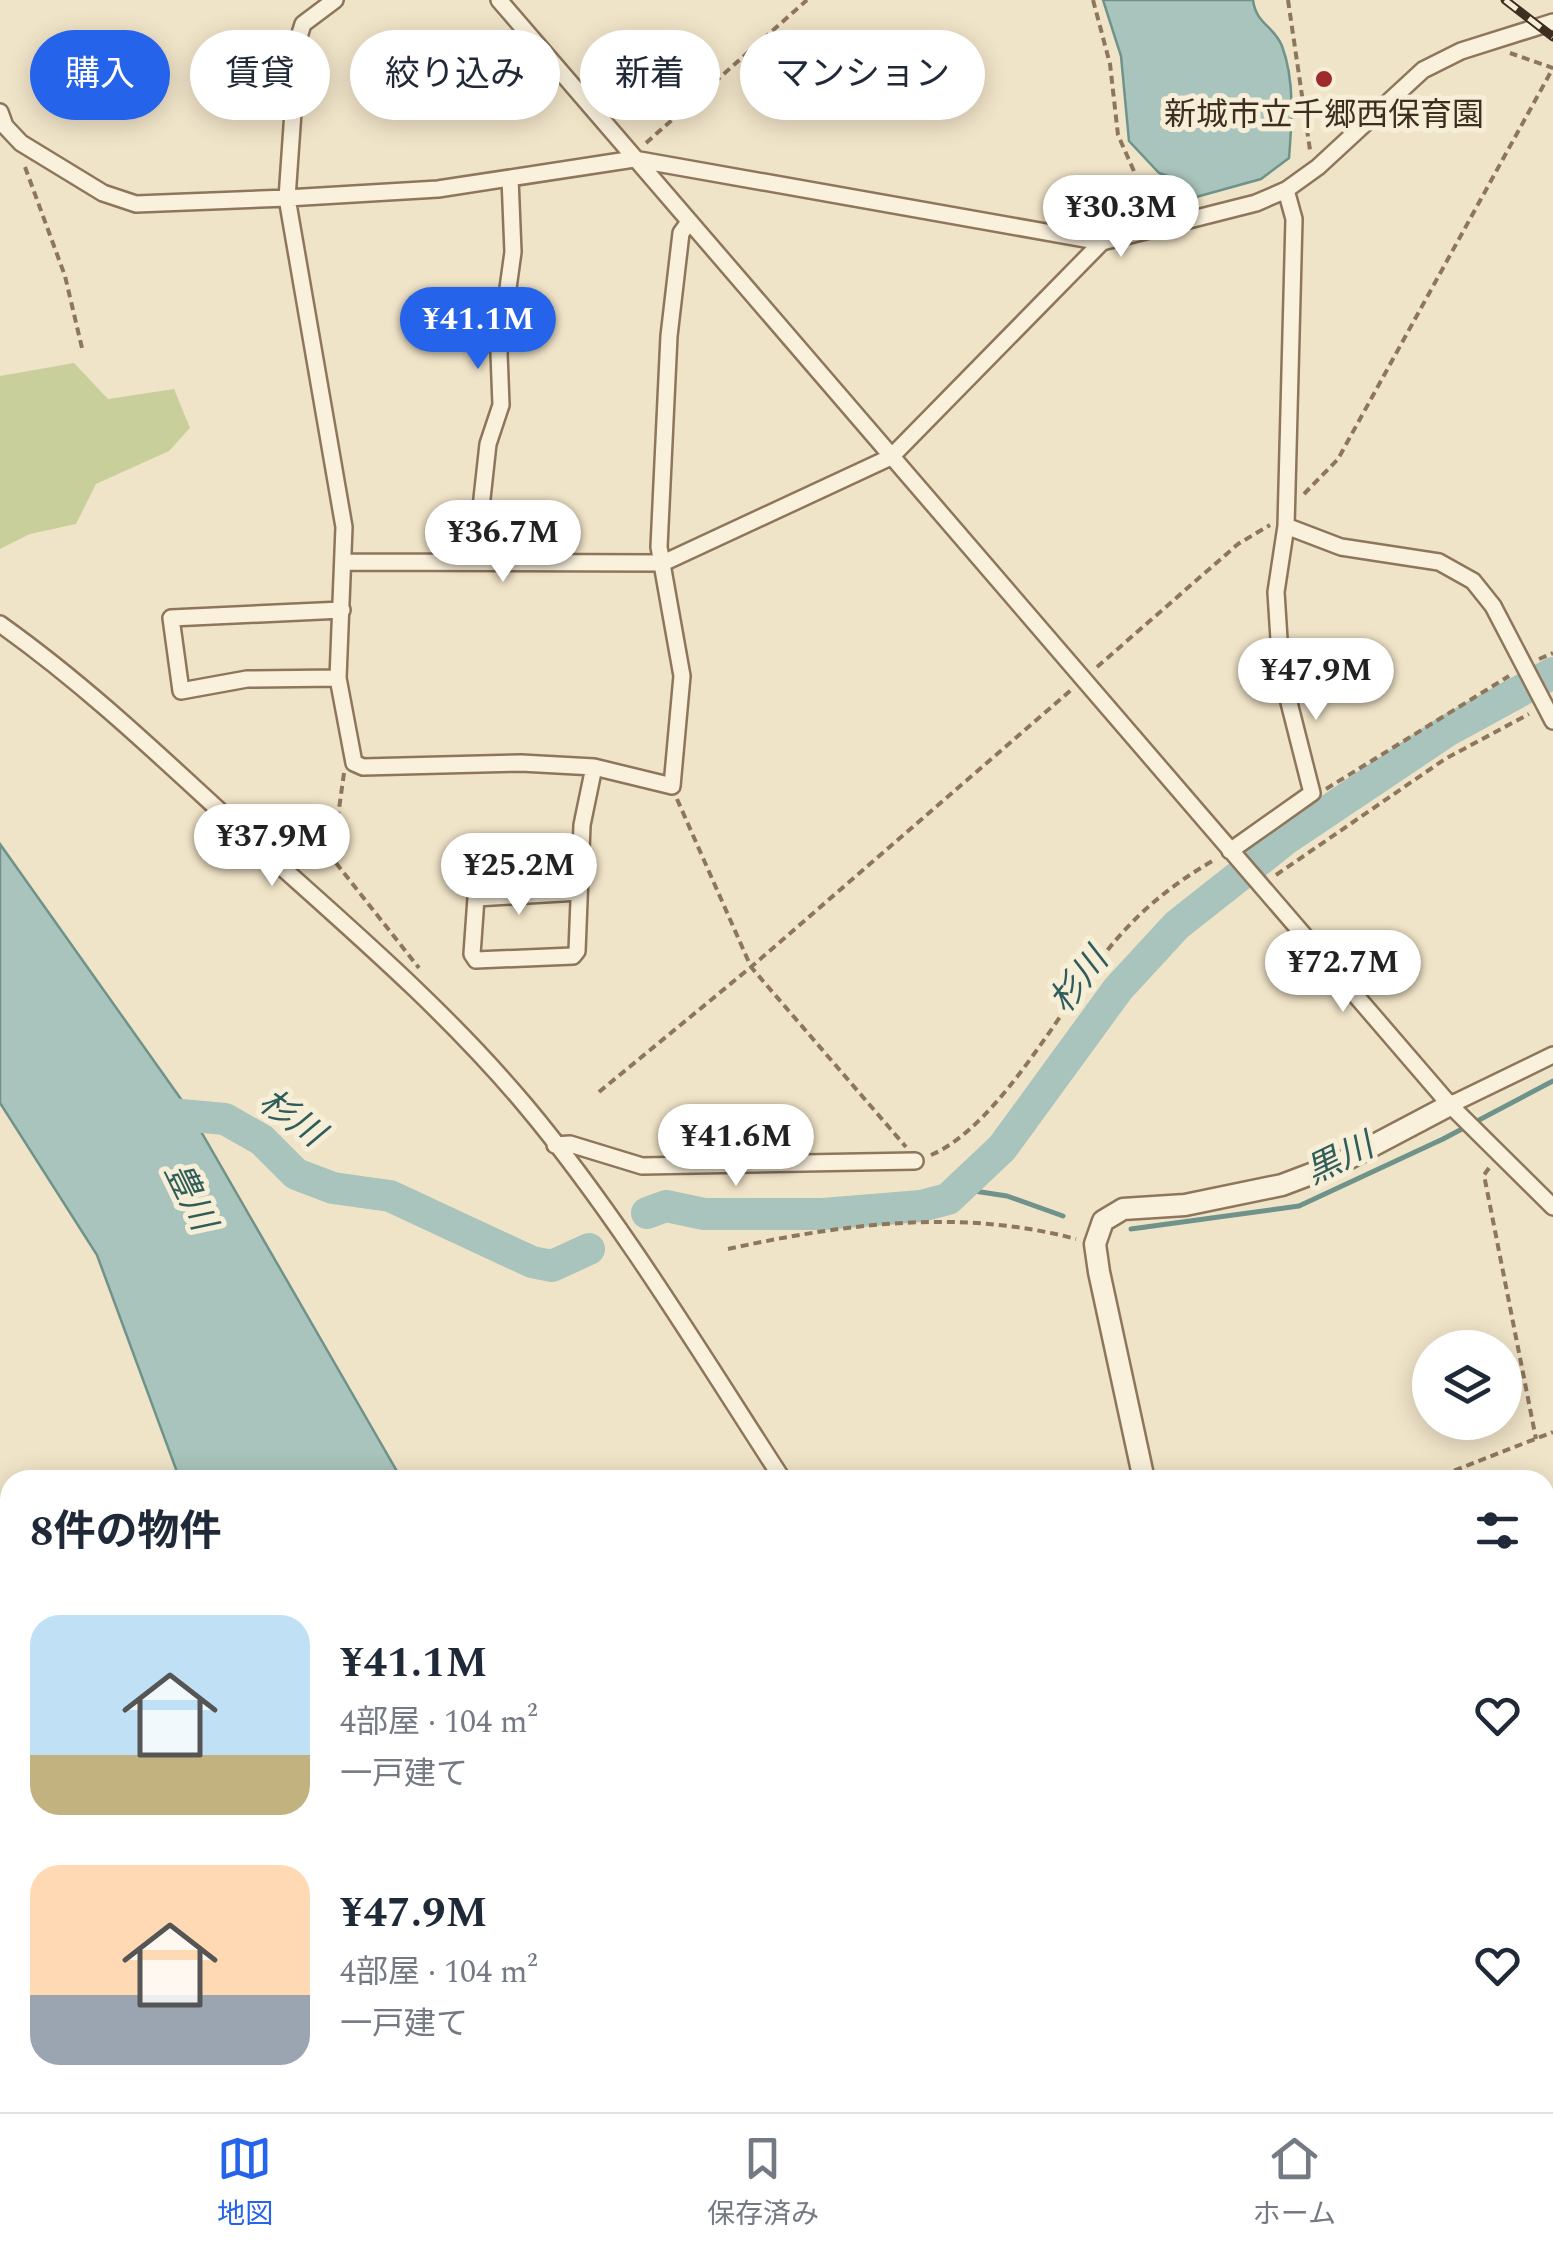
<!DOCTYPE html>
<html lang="ja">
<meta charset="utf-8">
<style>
:root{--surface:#fff;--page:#f2f2f3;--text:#1f2937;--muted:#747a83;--line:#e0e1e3;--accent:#2563eb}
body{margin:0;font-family:Spectral,"Noto Sans JP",serif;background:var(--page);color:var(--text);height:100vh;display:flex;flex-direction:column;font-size:38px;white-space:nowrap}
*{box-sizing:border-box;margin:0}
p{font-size:32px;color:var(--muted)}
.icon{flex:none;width:55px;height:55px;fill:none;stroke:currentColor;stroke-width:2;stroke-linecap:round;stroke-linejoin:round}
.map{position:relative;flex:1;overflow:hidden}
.drawer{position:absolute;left:0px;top:1470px;width:1555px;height:642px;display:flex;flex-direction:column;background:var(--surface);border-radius:30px 30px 0 0;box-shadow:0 5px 25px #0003}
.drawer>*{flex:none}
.guide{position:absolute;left:30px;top:30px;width:1000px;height:90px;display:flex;gap:20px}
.controls{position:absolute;left:1412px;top:1330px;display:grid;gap:20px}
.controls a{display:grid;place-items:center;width:110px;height:110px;border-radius:50%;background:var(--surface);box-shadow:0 5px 25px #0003;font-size:50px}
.price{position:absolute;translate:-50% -85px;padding:0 22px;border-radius:35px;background:#fff;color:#222;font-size:32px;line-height:65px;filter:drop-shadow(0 2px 5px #0008)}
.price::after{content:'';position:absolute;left:50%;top:60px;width:30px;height:22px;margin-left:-15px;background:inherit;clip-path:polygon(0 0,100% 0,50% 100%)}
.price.current{background:var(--accent);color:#fff}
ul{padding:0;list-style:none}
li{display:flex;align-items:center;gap:30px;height:250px;padding:0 30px}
li span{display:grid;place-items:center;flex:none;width:280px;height:200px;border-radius:30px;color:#555}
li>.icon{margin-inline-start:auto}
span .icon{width:120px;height:120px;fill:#fffc;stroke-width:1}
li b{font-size:42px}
h2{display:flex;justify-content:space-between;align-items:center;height:120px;padding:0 30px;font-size:42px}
.chip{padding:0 35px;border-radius:45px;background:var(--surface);box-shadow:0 5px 25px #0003;font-size:35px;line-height:90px}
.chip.current{background:var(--accent);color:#fff}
.dock{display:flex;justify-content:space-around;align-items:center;height:140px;border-top:2px solid var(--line);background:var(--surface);font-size:28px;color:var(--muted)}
.dock a{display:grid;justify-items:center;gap:5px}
.dock .current{color:var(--accent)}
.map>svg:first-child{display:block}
</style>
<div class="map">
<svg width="1553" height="2112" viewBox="0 0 1553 2112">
<rect width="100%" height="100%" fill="#f0e4c8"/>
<!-- green -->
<path fill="#c9cf9b" d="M74,363L108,399L174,389L190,428L169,451L96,484L76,524L30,534L0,549V376Z"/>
<!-- water -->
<path fill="#a9c4bc" stroke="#6f938a" stroke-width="2.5" d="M1103,0H1253C1256,24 1274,26 1282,46C1295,81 1292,121 1289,158L1261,179L1182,201L1179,180L1159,173L1129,141L1121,56Z
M0,844L188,1109L402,1480H180L97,1255L0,1103Z
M323,2103L884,2102V2103L882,2112H329Z"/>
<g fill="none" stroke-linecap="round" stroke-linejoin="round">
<!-- stream -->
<path stroke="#6f938a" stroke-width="5" d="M961,1189L1007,1196L1063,1216
M1131,1229L1299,1206L1443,1139L1553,1081"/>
<!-- river -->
<path stroke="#a9c4bc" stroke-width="32" d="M148,1112L225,1119L262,1140L296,1174L333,1188L390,1196L532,1262L552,1266L589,1249
M647,1213L666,1206L704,1214H823L921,1206L948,1199L1002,1148L1118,989L1177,925L1286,839L1447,731L1553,673
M0,1947L10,1954"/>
<defs>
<path id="minor" d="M499,0L1450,1105L1553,1207
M0,112L5,126L21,143L103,193L136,204L287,198L298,40L303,24L335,0
M689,222L681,233L669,336L659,547L682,676L672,786L594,767L521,763L363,767L354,763L338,678L344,527L287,198L438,189L634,159L1102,242L1256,203L1286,190L1318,167L1423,70L1461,51L1553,22
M1286,526L1341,547L1439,562L1473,581L1493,606L1553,721
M345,562L663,563L891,457L1102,242
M475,562L488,444L501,405L499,353L513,252L510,178
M0,624C90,688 166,762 247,836C342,922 442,1006 525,1105C619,1217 703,1357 783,1480
M338,678L247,679L181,691L171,618L342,610
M1230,851L1312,793L1281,671L1276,592L1286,526L1294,219L1286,190
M579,892L476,898L472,954L476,960L573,956L577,951L582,825L594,767
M1450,1105L1553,1055
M555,1145L570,1144L642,1166L915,1161
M1313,2102L1325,2112"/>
<path id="tertiary" d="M1144,1480L1099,1272L1095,1244L1103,1221L1123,1209L1185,1205L1282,1185L1340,1163L1450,1105
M223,2112L240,2102"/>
</defs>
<!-- minor casing -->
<use href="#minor" stroke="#8d765c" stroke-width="20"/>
<!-- tertiary casing -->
<use href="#tertiary" stroke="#8d765c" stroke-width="25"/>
<!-- path -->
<path stroke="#8d765c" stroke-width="4" stroke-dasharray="8 5" stroke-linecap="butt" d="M1093,0L1110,64L1118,135L1137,178L1133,218
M1288,0L1310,150
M646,143L807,0
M25,167L65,276L82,348
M1304,494L1338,459L1553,68L1510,53
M1539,659L1553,653
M1097,667L1238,544L1270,525
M344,773L333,852L336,863L419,968
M1326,789L1509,676
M677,799L751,967L906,1147
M1276,875L1445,759L1529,714
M599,1092L751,967L1071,690
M931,1155C1001,1125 1065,1000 1115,941C1144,907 1177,881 1216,859
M1489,1168L1484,1175L1536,1439
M728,1249C843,1224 960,1208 1076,1239
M1430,1480L1553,1432
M1545,1820L1553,1819"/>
<!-- minor -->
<use href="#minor" stroke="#faf1dc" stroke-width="15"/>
<!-- tertiary -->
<use href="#tertiary" stroke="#faf1dc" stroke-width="20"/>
<defs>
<path id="rail" d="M1505,0L1553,37"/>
</defs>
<!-- rail casing -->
<use href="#rail" stroke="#3d2e20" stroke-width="9"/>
<!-- rail -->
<use href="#rail" stroke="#f7eed8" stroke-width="5" stroke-dasharray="15" stroke-linecap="butt"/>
</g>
<!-- markers -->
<circle fill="#9e2a2b" stroke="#f7eed8" stroke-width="4" cx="1324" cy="79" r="10"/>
<g text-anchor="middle" stroke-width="10" stroke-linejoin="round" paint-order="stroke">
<!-- poi labels -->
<g font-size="32" fill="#3d2e20" stroke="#f7eed8">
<text x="1324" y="125">新城市立千郷西保育園</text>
</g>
<!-- water labels -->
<g font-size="35" font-style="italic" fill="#2f5d5a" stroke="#f7eed8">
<text transform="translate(1078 980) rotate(-52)" y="12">杉川</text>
<text transform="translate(292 1117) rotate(36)" y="12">杉川</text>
<text transform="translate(1339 1158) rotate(-26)" y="12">黒川</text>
<text transform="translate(191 1196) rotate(64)" y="12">豊川</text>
</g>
</g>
</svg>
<div class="controls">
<a><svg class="icon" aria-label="layers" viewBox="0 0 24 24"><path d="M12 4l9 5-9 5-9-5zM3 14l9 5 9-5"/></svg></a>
</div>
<b class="price" style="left:1121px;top:260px">¥30.3M</b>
<b class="price current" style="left:478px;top:372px">¥41.1M</b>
<b class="price" style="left:503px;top:585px">¥36.7M</b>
<b class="price" style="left:1316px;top:723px">¥47.9M</b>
<b class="price" style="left:272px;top:889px">¥37.9M</b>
<b class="price" style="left:519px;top:918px">¥25.2M</b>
<b class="price" style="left:1343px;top:1015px">¥72.7M</b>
<b class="price" style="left:736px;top:1189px">¥41.6M</b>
<div class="guide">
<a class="chip current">購入</a>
<a class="chip">賃貸</a>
<a class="chip">絞り込み</a>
<a class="chip">新着</a>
<a class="chip">マンション</a>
</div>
<section class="drawer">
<h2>8件の物件<svg class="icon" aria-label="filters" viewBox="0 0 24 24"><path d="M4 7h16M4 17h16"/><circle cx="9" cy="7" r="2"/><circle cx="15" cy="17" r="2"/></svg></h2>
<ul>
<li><span style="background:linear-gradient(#bfe0f5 70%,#c2b280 0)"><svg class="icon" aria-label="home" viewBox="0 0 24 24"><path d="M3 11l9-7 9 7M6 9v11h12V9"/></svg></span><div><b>¥41.1M</b><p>4部屋 · 104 m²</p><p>一戸建て</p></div><svg class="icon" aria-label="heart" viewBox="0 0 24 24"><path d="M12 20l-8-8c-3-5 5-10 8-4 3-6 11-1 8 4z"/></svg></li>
<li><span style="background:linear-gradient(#ffd9b3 65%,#9aa5b1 0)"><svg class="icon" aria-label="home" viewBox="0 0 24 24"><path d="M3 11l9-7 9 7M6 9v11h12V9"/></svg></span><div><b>¥47.9M</b><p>4部屋 · 104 m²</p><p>一戸建て</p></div><svg class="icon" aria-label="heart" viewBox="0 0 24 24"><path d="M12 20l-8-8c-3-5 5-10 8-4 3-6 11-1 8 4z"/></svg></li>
</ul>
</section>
</div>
<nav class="dock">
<a class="current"><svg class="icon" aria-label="map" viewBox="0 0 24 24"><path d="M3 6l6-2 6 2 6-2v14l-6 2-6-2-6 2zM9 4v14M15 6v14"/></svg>地図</a>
<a><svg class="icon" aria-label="saved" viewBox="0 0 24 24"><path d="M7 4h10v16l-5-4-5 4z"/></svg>保存済み</a>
<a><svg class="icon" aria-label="home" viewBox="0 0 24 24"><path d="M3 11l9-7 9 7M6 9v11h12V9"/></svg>ホーム</a>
</nav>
